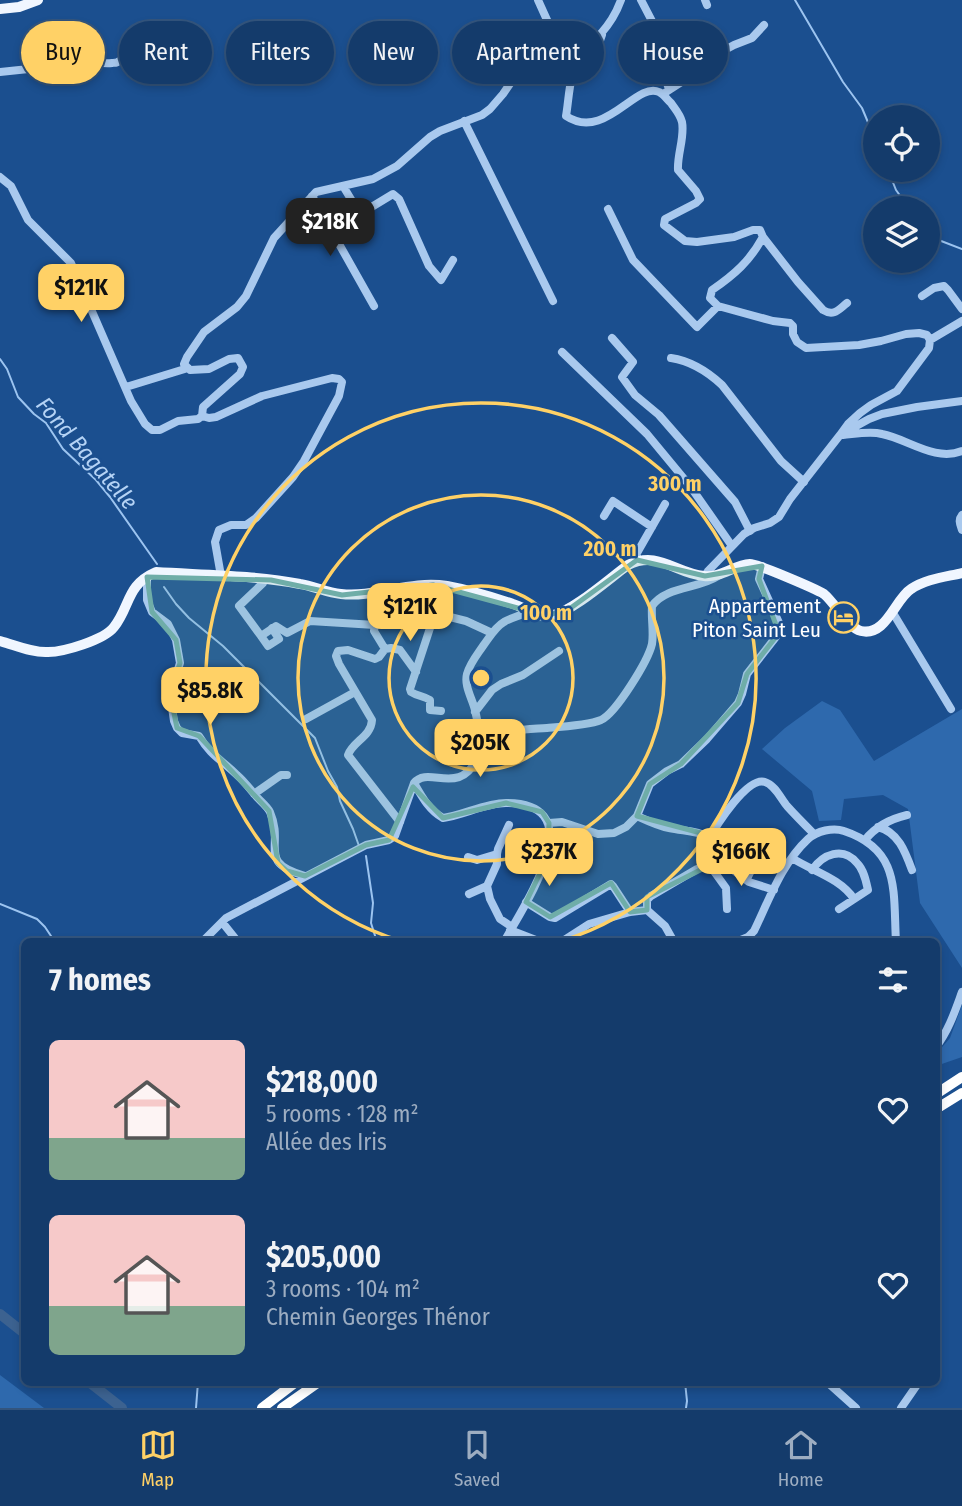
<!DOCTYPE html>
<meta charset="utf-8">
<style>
:root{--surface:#143b6b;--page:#1d4271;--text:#f1f3f6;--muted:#9dadc1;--line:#33557e;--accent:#ffd166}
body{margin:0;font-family:"Fira Sans Condensed",sans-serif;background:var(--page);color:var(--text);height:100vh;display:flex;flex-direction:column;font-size:26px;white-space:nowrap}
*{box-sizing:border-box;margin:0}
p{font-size:23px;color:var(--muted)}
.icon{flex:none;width:38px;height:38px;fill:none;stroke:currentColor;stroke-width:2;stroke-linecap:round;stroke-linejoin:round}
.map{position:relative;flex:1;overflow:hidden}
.sheet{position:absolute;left:21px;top:938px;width:919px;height:448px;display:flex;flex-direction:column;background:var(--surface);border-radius:10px;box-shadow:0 4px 10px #0003,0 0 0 2px var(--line)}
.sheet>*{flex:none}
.guide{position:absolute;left:21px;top:21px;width:920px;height:63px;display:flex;gap:14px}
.buttons{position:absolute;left:863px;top:105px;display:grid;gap:14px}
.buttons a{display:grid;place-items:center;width:77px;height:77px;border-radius:50%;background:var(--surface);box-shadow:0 4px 10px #0003,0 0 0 2px var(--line);font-size:35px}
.price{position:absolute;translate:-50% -60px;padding:0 16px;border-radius:14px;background:var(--accent);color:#111;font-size:23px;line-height:46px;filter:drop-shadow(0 2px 4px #0008)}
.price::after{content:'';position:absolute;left:50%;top:42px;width:21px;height:16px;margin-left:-10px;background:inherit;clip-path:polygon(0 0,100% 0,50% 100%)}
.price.current{background:#222;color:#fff}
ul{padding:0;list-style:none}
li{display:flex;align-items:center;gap:21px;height:175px;padding:0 28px}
li span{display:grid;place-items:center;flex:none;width:196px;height:140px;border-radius:10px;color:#555}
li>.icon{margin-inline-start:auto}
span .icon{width:84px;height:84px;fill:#fffc;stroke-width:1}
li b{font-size:30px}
h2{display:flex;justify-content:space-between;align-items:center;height:84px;padding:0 28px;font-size:30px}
.tag{padding:0 24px;border-radius:32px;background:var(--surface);box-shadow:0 4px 10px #0003,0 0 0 2px var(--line);font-size:24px;line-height:63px}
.tag.current{background:var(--accent);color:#111}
.menu{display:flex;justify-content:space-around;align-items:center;height:98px;border-top:2px solid var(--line);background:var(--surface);font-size:19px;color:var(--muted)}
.menu a{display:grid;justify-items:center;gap:4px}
.menu .current{color:var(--accent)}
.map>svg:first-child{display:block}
</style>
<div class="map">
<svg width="962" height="1408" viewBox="0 0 962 1408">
<rect width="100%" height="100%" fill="#1b4f8f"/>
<!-- green -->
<path fill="#2e69ad" d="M822,701L840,710L874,761L962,709V968L920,903L908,809L883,795L844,799L841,820L819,821L812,791L762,749L785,728Z
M962,1005V1057L936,1066V1054L950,1038Z
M0,1375L44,1408H0Z"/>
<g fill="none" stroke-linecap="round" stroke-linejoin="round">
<!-- stream -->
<path stroke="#9cc4f0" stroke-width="2" d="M795,0L843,82L862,108L875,139
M888,170L896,190L909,208
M928,232L936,239L962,249
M0,359L7,369L18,397L34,414L46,423L63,449L96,480L110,497L157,564
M164,587L176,604L189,618L223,646L315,738L328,771L337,787L340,801L353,829L359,846
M366,856L373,903L371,923L377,942
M0,904L37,919L45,927L55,942
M685,1382L687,1401L686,1408
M196,1408L198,1382"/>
<!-- river -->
<path stroke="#3c6290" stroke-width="10" d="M0,1314L24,1333
M89,1382L122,1408"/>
<!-- minor -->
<path stroke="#a9c9ee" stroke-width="8" d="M538,0L552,31L563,63
M641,0L678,71L676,79L668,86
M705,0L707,5
M602,35C598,53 578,60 572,77C569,87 568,105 566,116C605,142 636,81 659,92C664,94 667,100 671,103C675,109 680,114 682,122C685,137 677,154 678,170L696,191L700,199L696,203L665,219L664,225L685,241L697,242L734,237L753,230H760L763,237C750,261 734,275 712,290L710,298L718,306L773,321L790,323L793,326V334L797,342L806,348L859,345L881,341L906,334L919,333L927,335L930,340L929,348L897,391L871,405L860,413L848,424L840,435
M0,72L95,62C101,63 106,64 112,63C122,62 113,63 122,60C137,54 152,57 165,47
M663,94L691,76L708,59L734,45L752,38L764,25
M464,121L553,301
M0,177L11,186L28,220L71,263L131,401L145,424L152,430H160L178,421L198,419L202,416
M343,186L369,229
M312,196L374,306
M608,209L633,260L697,327L718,306
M360,214L393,194L399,199L429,266L441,280L453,260
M763,237L798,282L823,310C834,317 839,309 847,303
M922,296L934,288L944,286L948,290L962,309
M612,338L633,362L622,377L635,395L659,415L735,502L750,531
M930,340L962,321
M562,352L647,434L690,486L732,546
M671,358C691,361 708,372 722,385L781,461L804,482
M126,387L188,368
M843,435C855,434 870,431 882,434C908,439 935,462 962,451
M962,515C958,520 960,524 962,530
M604,516L613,501L652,527
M637,560V553L665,504
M221,576L215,542L219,530L231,525H246L256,518L293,477L304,461L339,396L342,382L339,379L332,378L262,396L216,417L209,418L202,416L203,407L240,374L243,367L238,358L229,359L209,369L190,370L184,364L187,357L204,332L237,307L246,296L274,238L316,192L373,179L397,166L430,137L440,131L482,115L490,109L503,94L518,72C522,71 525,69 529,70C537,70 543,74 551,71C556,69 561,64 566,62C591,47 611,28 621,0
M705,576L708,571L744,534L754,528L770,523L779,517L790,499L840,435L869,419L882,414L917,407L962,401
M147,577V600L152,612L168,624L176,640L180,663L170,694L174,721L177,728L182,733L199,736C211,756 222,760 237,775C244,781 250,789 256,796C260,801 267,806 270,812C285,846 256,862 305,876
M264,580L263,583L239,606L261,636L276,626L287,633L310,621L375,625
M379,591L374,631L385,649L379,657L375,659L348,650L338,651L336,656L339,664L372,720C371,737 353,741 348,755L400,822
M893,613L951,709
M261,636L268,646L279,639L272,628
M385,649L391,648L400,650L416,672
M441,711L430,710V700C424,696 417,696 411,692L410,689L431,625L441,617H450L466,621L492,633
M475,712L492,690L501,684L523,675L559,651
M306,719L355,692
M478,756C489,748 501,736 514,732C525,728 536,729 547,728C560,727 589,725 601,720C616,713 648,661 652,644C654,632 651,619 652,606C666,586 699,589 718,576
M254,794L281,775H287
M637,816C648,821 658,826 669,828C692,833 716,828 720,860
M549,823L562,822L598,834L614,833L626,827L637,816L650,784L667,771L681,764L707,739L738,703L742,694L747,674L779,633L780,625L759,579L762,566
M509,825L498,849L497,854V864L487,886L490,899L500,919L512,927
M878,827C898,832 905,851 912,870
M710,838C716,825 748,776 765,782C775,785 781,799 787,806C796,816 805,825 814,834
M865,840C876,826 890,819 907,815
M468,857L477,860L497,854
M792,858C812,871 840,878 854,899
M720,860L749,882L774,890
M717,861H714L713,870L726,888L727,909
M812,870C823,854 843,846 857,863C864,870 866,881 868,890L839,909
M746,880C756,865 758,844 772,834
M469,894L487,886
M526,902L550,917L555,918L611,884L613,886L630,912
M647,910V900L651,896L697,869L714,861
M222,922L238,942
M510,930L541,942
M202,942L226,918L366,845L389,840L395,836L414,783
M504,942C524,905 595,803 506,803C485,803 464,815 443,818C429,810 422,797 414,783C428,765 460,797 477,758C483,745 478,723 475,710C472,698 464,686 467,674C470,663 477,655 483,646C489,638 495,627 504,622C512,617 521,616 529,611
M561,942L589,924L630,912L647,910L665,926L674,942
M736,942L748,937L754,931C769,900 782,863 808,839C817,831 833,827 844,831C901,850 893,891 896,942
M936,1047C949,1030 955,1011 962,992
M827,1382L856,1408
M901,1408L919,1382"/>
<!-- major -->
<path stroke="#f0f6ff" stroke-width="10" d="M0,9L19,7L38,0
M0,641C15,645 32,653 48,652C64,652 104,640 114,627C131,605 126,585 156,572C204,575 253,575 300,584C314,586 327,593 341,594C375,598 410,580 447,586C469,590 492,597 513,604C527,608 537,619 553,615C573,611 610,578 628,565C658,550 675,573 704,576C721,578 734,565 750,564C758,564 816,589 824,594C835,603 848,628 861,631C886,637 895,599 911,589C926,579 945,577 962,573"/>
<!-- highway -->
<path stroke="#fff" stroke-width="10" d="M936,1094L962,1077
M936,1109L962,1093
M262,1408L296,1382
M282,1408L319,1382"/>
</g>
<!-- marked area -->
<path fill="#6fada8" fill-opacity="0.2" stroke="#6fada8" stroke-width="5" stroke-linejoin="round" d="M637,560L705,576L762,566L759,579L779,633L747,674L738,703L681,764L650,784L637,816L701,833L710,838L720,860L647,897V910L630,912L611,883L550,917L526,902L548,857L549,823L542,812L506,803L443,818L413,787L389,840L366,845L305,876L287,871L278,863L269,811L199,736L177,728L170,694L180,663L176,640L152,612L147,577L271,580L342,595L433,585L547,616L572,607Z"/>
<!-- distance rings -->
<g fill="none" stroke="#ffd166" stroke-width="3.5">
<circle cx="481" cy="678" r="92"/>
<circle cx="481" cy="678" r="183"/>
<path d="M401 941A275 275 0 1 1 561 941"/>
</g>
<!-- icons -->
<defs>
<symbol id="hotel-ring" viewBox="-11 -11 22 22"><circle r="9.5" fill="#1b4f8f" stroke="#ffd166" stroke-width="1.5"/><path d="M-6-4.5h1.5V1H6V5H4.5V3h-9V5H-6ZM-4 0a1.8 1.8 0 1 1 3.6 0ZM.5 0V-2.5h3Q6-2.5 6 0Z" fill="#ffd166"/></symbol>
</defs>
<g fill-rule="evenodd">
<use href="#hotel-ring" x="826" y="600" width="35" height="35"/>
</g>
<g text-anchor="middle" stroke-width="5" stroke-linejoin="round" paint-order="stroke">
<!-- poi labels -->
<g font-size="21" fill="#fff" stroke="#1b4f8f" text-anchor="end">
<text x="821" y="613">Appartement<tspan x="821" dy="24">Piton Saint Leu</tspan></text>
</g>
<!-- water labels -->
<g font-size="23" font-style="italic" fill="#b5d3f5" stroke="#1b4f8f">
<text transform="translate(87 453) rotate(49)" y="8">Fond Bagatelle</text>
</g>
</g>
<circle cx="481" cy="678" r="10" fill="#ffd166" stroke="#1b4f8f" stroke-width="3.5"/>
<g font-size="21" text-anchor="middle" font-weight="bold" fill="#ffd166" stroke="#1b4f8f" stroke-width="5" stroke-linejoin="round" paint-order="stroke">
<text x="675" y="491">300 m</text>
<text x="610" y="556">200 m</text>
<text x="546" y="620">100 m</text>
</g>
</svg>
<div class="buttons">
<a><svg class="icon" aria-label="locate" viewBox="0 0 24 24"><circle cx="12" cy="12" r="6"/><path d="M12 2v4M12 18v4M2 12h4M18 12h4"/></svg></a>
<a><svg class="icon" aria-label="layers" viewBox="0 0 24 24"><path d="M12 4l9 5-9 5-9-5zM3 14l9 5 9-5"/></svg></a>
</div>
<b class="price current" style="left:330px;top:258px">$218K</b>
<b class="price" style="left:81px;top:324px">$121K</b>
<b class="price" style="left:410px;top:643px">$121K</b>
<b class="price" style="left:210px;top:727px">$85.8K</b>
<b class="price" style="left:480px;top:779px">$205K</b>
<b class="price" style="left:549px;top:888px">$237K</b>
<b class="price" style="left:741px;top:888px">$166K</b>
<div class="guide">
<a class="tag current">Buy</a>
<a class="tag">Rent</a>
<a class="tag">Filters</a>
<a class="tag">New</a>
<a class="tag">Apartment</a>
<a class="tag">House</a>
</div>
<section class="sheet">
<h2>7 homes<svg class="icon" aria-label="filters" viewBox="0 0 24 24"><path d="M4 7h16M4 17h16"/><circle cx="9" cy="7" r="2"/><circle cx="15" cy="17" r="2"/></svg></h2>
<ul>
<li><span style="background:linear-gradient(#f6c9c9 70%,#7fa58c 0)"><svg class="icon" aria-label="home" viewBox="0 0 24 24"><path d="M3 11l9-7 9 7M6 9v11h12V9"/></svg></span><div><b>$218,000</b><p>5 rooms · 128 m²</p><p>Allée des Iris</p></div><svg class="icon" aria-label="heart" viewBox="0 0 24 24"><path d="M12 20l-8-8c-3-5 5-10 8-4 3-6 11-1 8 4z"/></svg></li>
<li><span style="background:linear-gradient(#f6c9c9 65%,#7fa58c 0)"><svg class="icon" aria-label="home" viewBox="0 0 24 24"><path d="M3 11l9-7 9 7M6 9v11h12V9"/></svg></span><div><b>$205,000</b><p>3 rooms · 104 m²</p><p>Chemin Georges Thénor</p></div><svg class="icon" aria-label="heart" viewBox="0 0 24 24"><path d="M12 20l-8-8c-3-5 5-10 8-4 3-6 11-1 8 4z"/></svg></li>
</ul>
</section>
</div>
<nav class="menu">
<a class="current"><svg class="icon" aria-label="map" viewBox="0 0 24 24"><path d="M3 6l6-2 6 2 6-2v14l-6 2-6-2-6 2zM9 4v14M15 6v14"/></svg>Map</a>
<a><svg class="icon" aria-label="saved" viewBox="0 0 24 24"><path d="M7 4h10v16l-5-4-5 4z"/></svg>Saved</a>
<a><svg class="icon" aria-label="home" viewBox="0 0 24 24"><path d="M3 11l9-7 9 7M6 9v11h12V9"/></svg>Home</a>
</nav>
